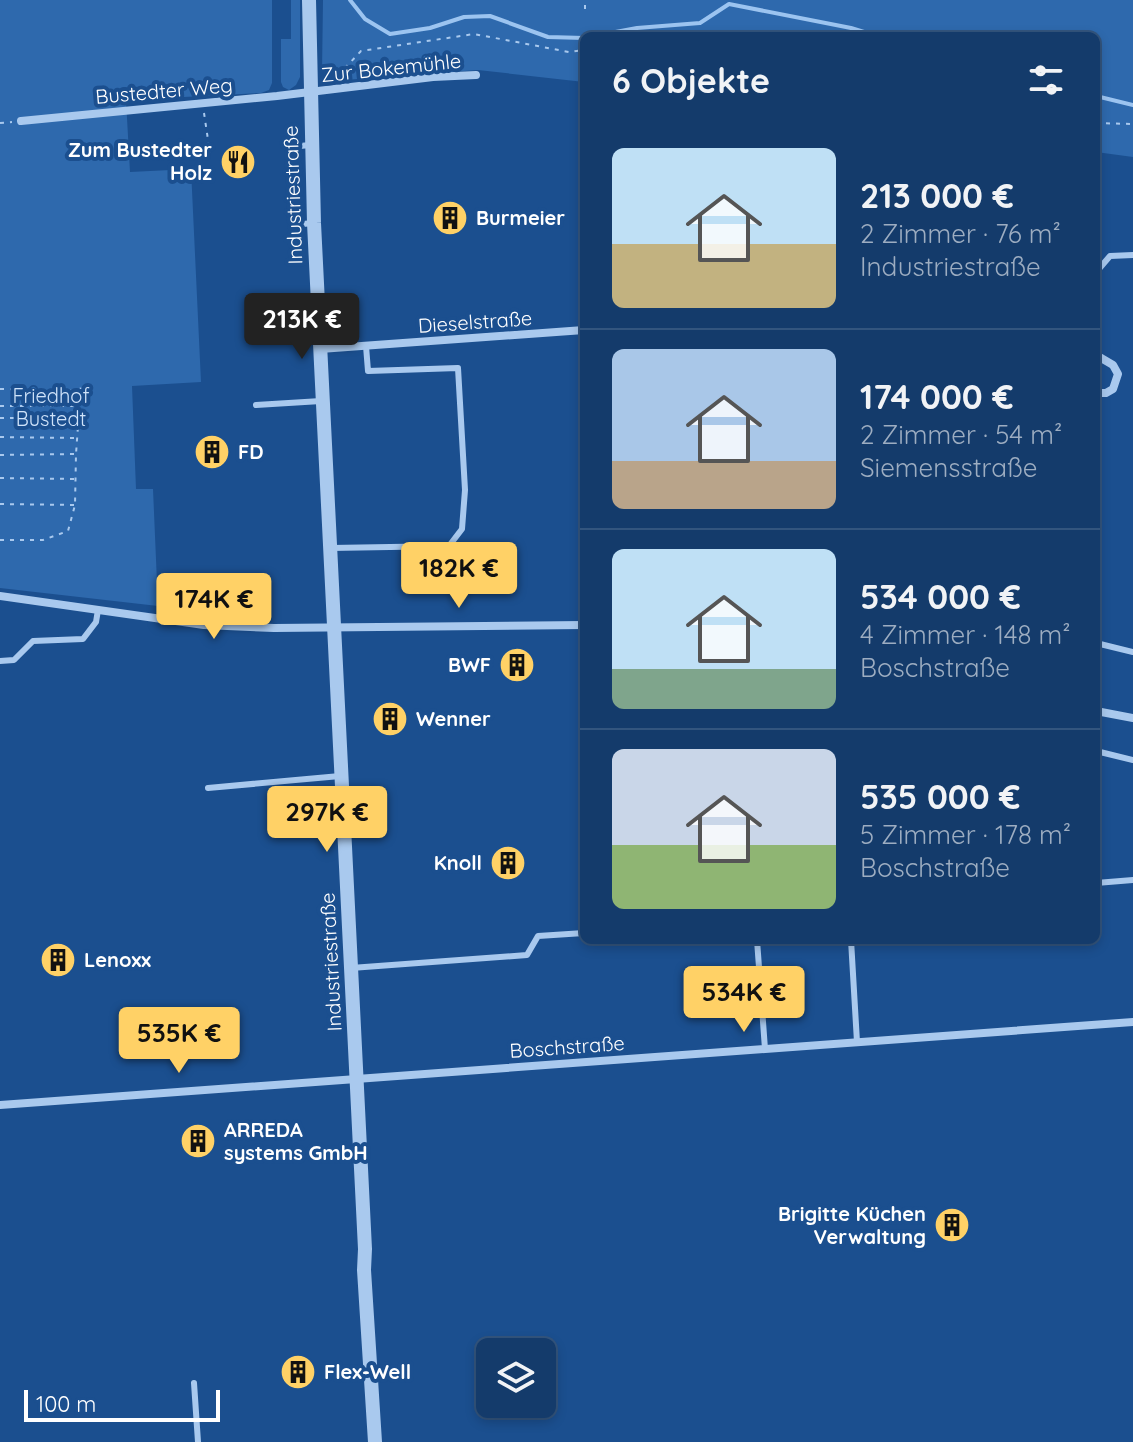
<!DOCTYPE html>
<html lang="de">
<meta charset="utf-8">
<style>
:root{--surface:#143b6b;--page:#214673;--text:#f1f3f6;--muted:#9dadc1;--line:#33557e;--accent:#ffd166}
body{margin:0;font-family:Quicksand,sans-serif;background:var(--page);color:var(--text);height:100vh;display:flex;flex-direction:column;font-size:30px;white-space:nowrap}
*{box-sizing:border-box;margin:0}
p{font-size:26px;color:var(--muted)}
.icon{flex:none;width:44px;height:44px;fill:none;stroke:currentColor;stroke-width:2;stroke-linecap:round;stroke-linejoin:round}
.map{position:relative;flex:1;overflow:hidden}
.side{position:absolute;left:580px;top:32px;width:520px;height:912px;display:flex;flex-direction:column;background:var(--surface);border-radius:12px;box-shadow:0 4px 12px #0003,0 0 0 2px var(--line)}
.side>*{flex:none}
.fabs{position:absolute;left:476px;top:1338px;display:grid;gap:16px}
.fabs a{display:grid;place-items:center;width:80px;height:80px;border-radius:12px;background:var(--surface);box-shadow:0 4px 12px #0003,0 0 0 2px var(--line);font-size:40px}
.scale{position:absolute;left:24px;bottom:20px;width:196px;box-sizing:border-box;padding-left:8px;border:4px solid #fff;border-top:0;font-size:22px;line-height:28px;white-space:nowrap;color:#fff;-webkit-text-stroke:6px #1b4f8f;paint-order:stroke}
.price{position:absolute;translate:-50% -68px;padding:0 18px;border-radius:8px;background:var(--accent);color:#111;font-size:26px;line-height:52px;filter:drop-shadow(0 2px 4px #0008)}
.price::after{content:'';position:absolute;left:50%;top:48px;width:24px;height:18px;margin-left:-12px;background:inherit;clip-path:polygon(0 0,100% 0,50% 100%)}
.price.current{background:#222;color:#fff}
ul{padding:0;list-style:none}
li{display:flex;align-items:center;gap:24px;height:200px;padding:0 32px}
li+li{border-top:2px solid var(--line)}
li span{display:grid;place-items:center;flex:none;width:224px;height:160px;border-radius:12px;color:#555}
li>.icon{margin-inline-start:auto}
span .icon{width:96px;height:96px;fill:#fffc;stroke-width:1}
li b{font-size:34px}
h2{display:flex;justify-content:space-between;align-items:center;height:96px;padding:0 32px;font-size:34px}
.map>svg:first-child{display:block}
</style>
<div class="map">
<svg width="1133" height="1442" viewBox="0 0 1133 1442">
<rect width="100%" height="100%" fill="#1b4f8f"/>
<!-- green -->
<path fill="#2e69ad" d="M0,0H272V83L269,90L261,93L126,100L130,172L191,169L201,382L132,386L136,489H153L158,606L0,588Z
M291,0H300V77L296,85L289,90L283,87L281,82V39H291Z
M323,0H1133V157L1096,152V36H584V82L478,70L331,81L330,72H322Z"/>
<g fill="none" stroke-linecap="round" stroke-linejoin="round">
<!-- stream -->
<path stroke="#9cc4f0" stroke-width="4" d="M350,0L365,19L390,34L430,28L464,17L490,16L548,37L584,38
M594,36L637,28L700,23L729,4L851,28L877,36
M1096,96L1133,105"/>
<!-- path -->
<path stroke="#a9c9ee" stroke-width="2" stroke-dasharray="4 6" stroke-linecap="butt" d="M585,9V0
M325,77L342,73
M343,78L345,68L361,51L474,34L569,52L584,50
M204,113L210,153
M0,123L12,122
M1096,123L1133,124
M0,389L79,391
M0,406H79
M0,418H79
M0,437L75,438
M0,455L75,454
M0,478L75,479
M0,504L75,505
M0,540H43L68,531L75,505L76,454L81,384"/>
<!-- service -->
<path stroke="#a9c9ee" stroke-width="6" d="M287,147L311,145
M291,225L314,223
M1097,355L1098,270L1110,256L1133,255
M256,405L321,401
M331,548L449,546L462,529L465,490L458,368L368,371L366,346
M1096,643L1133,652
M0,661L14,660L33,641L83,639L96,622L98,610
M1096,751L1133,760
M208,788L340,776
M1096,883L1133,880
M757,940L765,1049
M851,940L857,1042
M351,968L527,955L538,936L584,933
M194,1383L198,1442"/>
<!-- minor -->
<path stroke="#a9c9ee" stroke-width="8" d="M21,121L277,96L433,77L476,75
M320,349L584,330
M1096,355L1113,365L1118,374L1113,389L1106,393H1096
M0,596L204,625L274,628L584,625
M1096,711L1133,718
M0,1105L1133,1022"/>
<!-- tertiary -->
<path stroke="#a9c9ee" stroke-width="14" d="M309,0L314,223L365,1249L364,1270L375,1442"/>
</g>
<!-- icons -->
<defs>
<symbol id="restaurant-disc" viewBox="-11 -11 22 22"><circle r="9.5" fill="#ffd166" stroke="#1b4f8f"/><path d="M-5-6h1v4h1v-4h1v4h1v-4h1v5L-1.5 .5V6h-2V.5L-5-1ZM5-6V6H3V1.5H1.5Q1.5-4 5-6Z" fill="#111"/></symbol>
<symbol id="building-disc" viewBox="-11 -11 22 22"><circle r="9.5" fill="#ffd166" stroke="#1b4f8f"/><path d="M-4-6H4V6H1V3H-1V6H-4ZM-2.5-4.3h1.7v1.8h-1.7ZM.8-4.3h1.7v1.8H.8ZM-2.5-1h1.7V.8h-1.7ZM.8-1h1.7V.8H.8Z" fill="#111"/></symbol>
</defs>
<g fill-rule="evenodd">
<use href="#restaurant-disc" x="218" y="142" width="40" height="40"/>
<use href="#building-disc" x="430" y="198" width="40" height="40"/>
<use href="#building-disc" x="192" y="432" width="40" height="40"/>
<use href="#building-disc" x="497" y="645" width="40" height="40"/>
<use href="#building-disc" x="370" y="699" width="40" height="40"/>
<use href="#building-disc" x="488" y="843" width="40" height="40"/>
<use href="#building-disc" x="38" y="940" width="40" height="40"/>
<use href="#building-disc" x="178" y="1121" width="40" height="40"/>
<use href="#building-disc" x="932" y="1205" width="40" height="40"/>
<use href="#building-disc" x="278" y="1352" width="40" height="40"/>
</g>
<g text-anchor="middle" stroke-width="8" stroke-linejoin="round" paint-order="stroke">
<!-- street labels -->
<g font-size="20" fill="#fff" stroke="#1b4f8f">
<text transform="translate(391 68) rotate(-6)" y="7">Zur Bokemühle</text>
<text transform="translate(164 91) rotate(-5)" y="7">Bustedter Weg</text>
<text transform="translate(293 195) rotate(-92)" y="7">Industriestraße</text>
<text transform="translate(475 322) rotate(-4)" y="7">Dieselstraße</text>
<text transform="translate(331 962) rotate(-93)" y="7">Industriestraße</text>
<text transform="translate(567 1047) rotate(-4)" y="7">Boschstraße</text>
</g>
<!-- poi labels -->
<g font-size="20" font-weight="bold" fill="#fff" stroke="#1b4f8f" text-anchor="start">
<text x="212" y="157" text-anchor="end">Zum Bustedter<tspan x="212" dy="23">Holz</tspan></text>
<text x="476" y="225">Burmeier</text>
<text x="238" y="459">FD</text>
<text x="491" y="672" text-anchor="end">BWF</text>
<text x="416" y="726">Wenner</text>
<text x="482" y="870" text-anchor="end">Knoll</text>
<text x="84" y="967">Lenoxx</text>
<text x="224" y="1137">ARREDA<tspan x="224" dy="23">systems GmbH</tspan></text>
<text x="926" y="1221" text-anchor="end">Brigitte Küchen<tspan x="926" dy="23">Verwaltung</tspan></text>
<text x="324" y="1379">Flex-Well</text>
</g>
<!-- park labels -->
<g font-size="20" fill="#cfe3fa" stroke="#1b4f8f">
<text x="51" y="403">Friedhof<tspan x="51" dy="23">Bustedt</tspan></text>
</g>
</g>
</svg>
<div class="fabs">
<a><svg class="icon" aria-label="layers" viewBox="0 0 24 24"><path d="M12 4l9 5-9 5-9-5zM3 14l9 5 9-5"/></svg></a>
</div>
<div class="scale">100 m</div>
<b class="price current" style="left:302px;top:361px">213K €</b>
<b class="price" style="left:459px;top:610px">182K €</b>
<b class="price" style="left:214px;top:641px">174K €</b>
<b class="price" style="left:327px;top:854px">297K €</b>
<b class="price" style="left:744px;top:1034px">534K €</b>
<b class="price" style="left:179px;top:1075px">535K €</b>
<section class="side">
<h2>6 Objekte<svg class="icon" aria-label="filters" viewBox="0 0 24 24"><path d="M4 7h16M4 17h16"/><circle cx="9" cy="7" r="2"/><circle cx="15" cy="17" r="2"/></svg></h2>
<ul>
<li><span style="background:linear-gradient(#bfe0f5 60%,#c2b280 0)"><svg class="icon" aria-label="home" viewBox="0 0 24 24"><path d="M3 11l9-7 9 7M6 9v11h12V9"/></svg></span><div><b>213 000 €</b><p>2 Zimmer · 76 m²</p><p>Industriestraße</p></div></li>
<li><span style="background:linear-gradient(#a9c7e8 70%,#b9a48a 0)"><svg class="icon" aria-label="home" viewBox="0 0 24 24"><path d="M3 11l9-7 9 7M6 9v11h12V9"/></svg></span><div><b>174 000 €</b><p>2 Zimmer · 54 m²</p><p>Siemensstraße</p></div></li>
<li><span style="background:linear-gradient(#bfe0f5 75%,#7fa58c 0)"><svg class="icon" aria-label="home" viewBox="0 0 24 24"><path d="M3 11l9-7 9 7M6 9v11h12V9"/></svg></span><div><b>534 000 €</b><p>4 Zimmer · 148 m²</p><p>Boschstraße</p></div></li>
<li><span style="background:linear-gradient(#c9d6e8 60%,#8fb573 0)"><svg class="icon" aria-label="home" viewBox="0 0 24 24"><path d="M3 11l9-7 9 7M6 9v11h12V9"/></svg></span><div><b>535 000 €</b><p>5 Zimmer · 178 m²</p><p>Boschstraße</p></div></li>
</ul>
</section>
</div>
